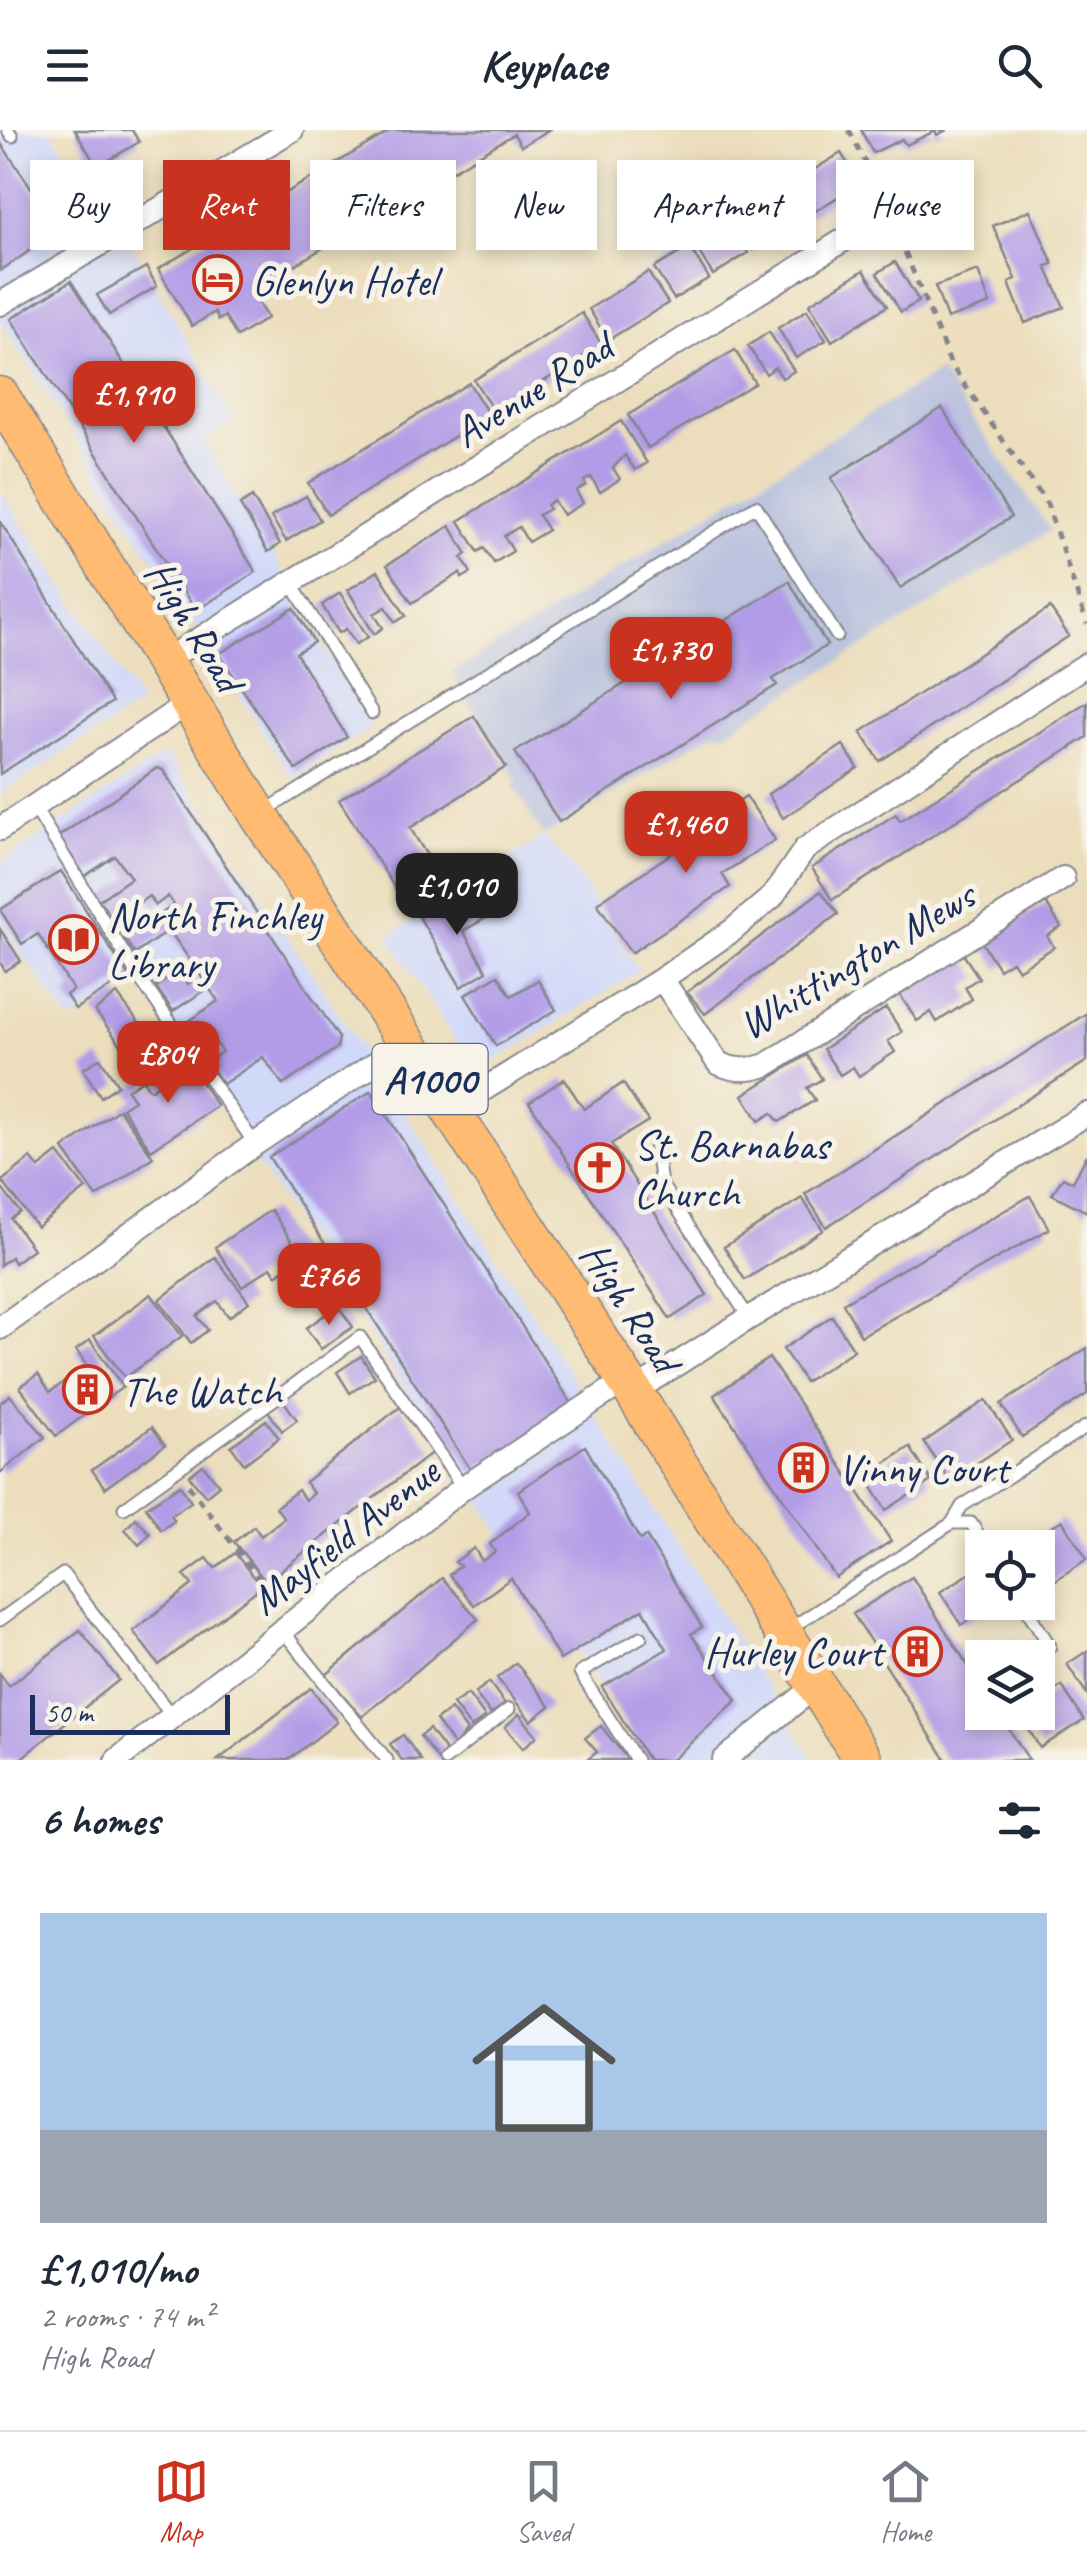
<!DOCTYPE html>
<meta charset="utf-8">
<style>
:root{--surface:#fff;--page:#f2f2f3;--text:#1f2937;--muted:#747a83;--line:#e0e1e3;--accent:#c8321e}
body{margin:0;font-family:Caveat,sans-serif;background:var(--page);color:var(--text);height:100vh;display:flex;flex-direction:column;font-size:38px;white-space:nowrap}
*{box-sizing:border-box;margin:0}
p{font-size:32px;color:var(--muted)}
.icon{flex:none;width:55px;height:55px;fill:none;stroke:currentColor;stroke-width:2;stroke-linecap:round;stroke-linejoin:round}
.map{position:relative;height:1630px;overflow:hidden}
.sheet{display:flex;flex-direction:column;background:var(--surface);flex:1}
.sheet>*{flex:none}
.hud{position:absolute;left:30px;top:30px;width:1028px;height:90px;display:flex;gap:20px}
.fabs{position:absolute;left:965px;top:1400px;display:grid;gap:20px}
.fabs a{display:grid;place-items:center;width:90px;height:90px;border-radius:0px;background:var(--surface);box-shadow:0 5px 15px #0003;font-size:50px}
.scale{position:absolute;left:30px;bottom:25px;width:200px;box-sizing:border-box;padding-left:10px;border:5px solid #1b2f5e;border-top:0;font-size:28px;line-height:35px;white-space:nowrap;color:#1b2f5e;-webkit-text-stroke:8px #f7f3e8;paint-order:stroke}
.price{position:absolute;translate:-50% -85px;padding:0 22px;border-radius:20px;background:var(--accent);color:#fff;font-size:32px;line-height:65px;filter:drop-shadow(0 2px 5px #0008)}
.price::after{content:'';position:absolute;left:50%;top:60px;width:30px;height:22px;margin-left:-15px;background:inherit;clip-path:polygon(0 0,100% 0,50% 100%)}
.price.selected{background:#222;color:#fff}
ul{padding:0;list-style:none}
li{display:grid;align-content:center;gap:20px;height:530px;padding:0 40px}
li+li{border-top:2px solid var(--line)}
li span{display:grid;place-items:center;height:310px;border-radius:0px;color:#555}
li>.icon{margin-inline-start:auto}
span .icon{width:180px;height:180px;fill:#fffc;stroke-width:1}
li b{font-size:42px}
h2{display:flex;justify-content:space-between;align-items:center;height:120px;padding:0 40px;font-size:42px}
.tag{padding:0 35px;border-radius:0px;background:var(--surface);box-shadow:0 5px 15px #0003;font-size:35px;line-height:90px}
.tag.selected{background:var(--accent);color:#fff}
header{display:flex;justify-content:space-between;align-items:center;height:130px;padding:0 40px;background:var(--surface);font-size:45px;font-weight:700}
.tab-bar{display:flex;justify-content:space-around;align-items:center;height:140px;border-top:2px solid var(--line);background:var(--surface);font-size:28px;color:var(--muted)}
.tab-bar a{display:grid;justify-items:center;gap:5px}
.tab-bar .selected{color:var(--accent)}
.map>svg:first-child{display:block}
</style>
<header><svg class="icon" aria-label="menu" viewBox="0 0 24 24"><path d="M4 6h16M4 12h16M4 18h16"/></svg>Keyplace<svg class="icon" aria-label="search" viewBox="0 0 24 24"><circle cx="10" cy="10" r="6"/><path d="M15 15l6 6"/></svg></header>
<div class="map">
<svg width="1087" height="1630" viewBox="0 0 1087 1630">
<rect width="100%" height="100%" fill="#f7f3e8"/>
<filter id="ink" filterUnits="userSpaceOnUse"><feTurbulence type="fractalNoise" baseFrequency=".01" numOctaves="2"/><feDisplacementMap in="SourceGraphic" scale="20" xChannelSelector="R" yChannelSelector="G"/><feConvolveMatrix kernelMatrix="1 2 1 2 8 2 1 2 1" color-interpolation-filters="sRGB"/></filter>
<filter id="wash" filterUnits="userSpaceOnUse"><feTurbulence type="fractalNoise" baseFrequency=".0048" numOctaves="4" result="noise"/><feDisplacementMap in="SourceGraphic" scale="40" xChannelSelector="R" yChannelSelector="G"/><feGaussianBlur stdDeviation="2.25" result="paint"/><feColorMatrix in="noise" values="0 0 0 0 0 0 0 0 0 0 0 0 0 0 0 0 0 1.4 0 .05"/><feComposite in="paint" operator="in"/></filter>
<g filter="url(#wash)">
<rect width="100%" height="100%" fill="#ecdebc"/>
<!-- built -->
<path fill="#d1d9f9" d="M0,0H51L103,80L133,118L235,291L204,311L277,430L298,476L372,597L292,648L0,189Z
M0,360L141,574L0,664Z
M166,623L432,1025L813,1630H650L137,850L70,891L0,792V733Z
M544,706L571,736L639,841L476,943L388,806Z"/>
<!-- industrial -->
<path fill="#bbc3de" d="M939,241L1051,400L724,603L714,602L544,706L513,656L518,652L452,543Z"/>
<g id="blocks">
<!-- building -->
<path fill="#b29ce7" d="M75,0H132L139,12L97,37Z
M392,0H549L521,16L514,4L251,161L267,188L237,207L225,186L219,190L215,182L192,196L158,139Z
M861,0H947L937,5L935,1L906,15L902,9L873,23Z
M0,12L60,100L0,141Z
M841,23L860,53L753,120L734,89Z
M1030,80L1053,134L1046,136L1064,177L1025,193L1009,153L1016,149L993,96Z
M729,92L748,123L713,145L694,114Z
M690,117L709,148L674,169L654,138Z
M895,132L919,171L901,182L877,143Z
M146,137L157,156L109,185L97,165Z
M864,140L887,176L832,211L809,174Z
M978,141L990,174L947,189L935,156Z
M648,142L668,173L608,210L589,179Z
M71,151L256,442L196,481L11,189Z
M807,180L826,210L796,228L778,198Z
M582,183L602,215L494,282L474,250Z
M769,202L794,241L782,248L775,237L766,244L748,216Z
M735,220L755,253L648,318L628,285Z
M469,253L489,285L328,385L308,353Z
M942,278L1011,387L900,458L831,348Z
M621,291L647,333L635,340L625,325L613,338L620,349L600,362L591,347L584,351L586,355L576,361L583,373L563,385L553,370L546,375L549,379L538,385L548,400L528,412L519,397L504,406L513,421L494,433L484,418L478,422L459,391Z
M306,366L320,390L286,411L271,387Z
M252,367L280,414L268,422L240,375Z
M0,391L112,572L0,644Z
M450,396L467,424L462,428L471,443L462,448L460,443L412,473L387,435Z
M378,441L406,486L395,492L386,477L374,484L383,498L374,504L348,460Z
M789,451L827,515L773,549L777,555L559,692L515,622Z
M340,463L368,507L356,514L346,499L339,503L322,475Z
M294,478L314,512L296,523L347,607L296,640L219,524Z
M1050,478L1069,506L880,631L861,602Z
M1087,572V607L832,770L812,738L896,684L900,691Z
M474,586L506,637L410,698L443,751L405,774L339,670Z
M843,615L858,638L783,688L768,664Z
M157,638L163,640L339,908L337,918L283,955L263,927L223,954L208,932L222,922L214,910L206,916L189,891L218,871L169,800L135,824L125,809L174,775L168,766L155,776L149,766L113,791L99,770L131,748L115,726L85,746L58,707Z
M746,666L775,710L722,744L730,757L631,823L597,773L698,706L694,700Z
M61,741L128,846L75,879L66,865L73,860L38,804L22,814L0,780Z
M821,761L838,784L705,884L687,862Z
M475,766L488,787L463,801L487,841L461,857L419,787L444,772L450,781Z
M1046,773L1061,797L1047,806L1054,817L1018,840L1012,831L999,839L982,813Z
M0,799L21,831L5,841L0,832Z
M963,824L979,848L965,857L972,869L937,892L931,882L917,891L900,865Z
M179,841L188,854L195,849L204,861L173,881L156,857Z
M498,845L511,866L538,850L556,880L496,916L465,865Z
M117,864L150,908L128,924L95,881Z
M886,878L902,902L888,911L895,922L859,946L853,937L840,945L823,919Z
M1087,883V931L826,1097L805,1064Z
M807,925L822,949L807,958L815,970L779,992L772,983L759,991L743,965Z
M100,928L118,955L101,967L83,939Z
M189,934L217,976L151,1020L122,978L134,970L127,960L143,950L150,960Z
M564,949L584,979L623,953L648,991L611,1014L707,1165L670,1189L529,972Z
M371,961L574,1277L472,1342L269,1027Z
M119,979L153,1027L97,1067L63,1019Z
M58,1023L86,1059L37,1097L2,1051L31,1028L39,1038Z
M1087,1025V1082L1052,1064L1063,1047L1073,1052Z
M0,1056L20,1082L11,1089L33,1119L14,1133L11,1127L0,1135Z
M1030,1066L1049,1099L861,1206L843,1173Z
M802,1068L823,1100L745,1150L724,1117Z
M271,1080L296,1118L283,1127L289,1136L276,1145L271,1137L242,1157L215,1117Z
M215,1127L249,1172L229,1187L217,1171L197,1186L208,1200L191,1213L159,1170Z
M151,1164L182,1206L125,1248L94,1206Z
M338,1176L353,1197L321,1219L306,1198Z
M832,1186L854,1220L805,1252L783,1219Z
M90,1210L123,1257L56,1306L20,1257L38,1244L50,1262L87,1236L76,1220Z
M1087,1218V1264L1022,1307L1001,1274Z
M361,1226L375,1247L350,1263L337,1242Z
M769,1228L891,1411L836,1448L714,1265Z
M10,1265L45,1307L0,1343V1273Z
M283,1270L297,1290L282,1301L268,1281Z
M986,1270L1012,1310L950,1351L924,1312Z
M400,1277L434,1321L266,1452L234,1412L254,1396L261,1406L284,1388L276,1377L298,1360L305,1370L313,1363L305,1352Z
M266,1290L279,1308L244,1334L231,1316Z
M152,1297L165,1315L105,1358L92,1340Z
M585,1316L640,1410L646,1406L702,1497L691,1504L737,1570L672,1630H648L602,1557L667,1519L643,1479L560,1530L511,1448L474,1475L449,1445L460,1436L455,1432L474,1418L482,1431L495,1422L490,1414L530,1382L518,1361Z
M910,1317L931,1351L886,1380L865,1346Z
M203,1335L219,1355L206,1366L189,1346Z
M180,1355L191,1372L171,1385L174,1391L161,1400L146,1377Z
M136,1388L150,1404L139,1415L125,1399Z
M1062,1390L1087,1429L1038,1462V1418H1018Z
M235,1423L261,1457L159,1535L133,1501L192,1455L184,1445L207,1428L215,1438Z
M982,1436V1472H997L961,1495L940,1462Z
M912,1447L982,1558V1582H998L1029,1630H946L853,1484Z
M442,1448L478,1489L362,1587L326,1545Z
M80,1500L119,1550L19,1630H0V1544L9,1556Z
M1087,1521V1564L1067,1534Z
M516,1533L550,1576L531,1591L497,1548Z
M489,1552L505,1574L491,1584L475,1563Z
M1062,1556L1084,1590L1040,1618L1018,1582H1038V1571Z
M311,1558L337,1592L288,1630H218Z
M468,1564L485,1587L471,1598L453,1574Z
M451,1579L467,1601L454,1616L436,1590Z
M519,1584L537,1606L523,1618L505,1597Z
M601,1596L628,1630H587L597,1622L585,1608Z
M429,1599L446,1622L438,1630L420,1606Z
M403,1605L421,1630H402L390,1614Z"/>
</g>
</g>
<g filter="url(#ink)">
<use href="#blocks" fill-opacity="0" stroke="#84868d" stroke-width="2.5"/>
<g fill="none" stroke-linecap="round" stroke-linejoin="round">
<defs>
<path id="service" d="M8,0L12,6
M291,453L372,583
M34,677L134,840L255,1014
M265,681L756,376L837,506
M655,1013L661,1054L749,1188
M124,1378L360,1207L463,1358
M952,1393H971L987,1418
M1022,1472L1050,1516
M0,1490L63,1444L172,1586
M282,1500L387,1630
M786,1501L952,1393L962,1376L1087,1296
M445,1630L509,1579
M636,1630L580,1543L641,1507"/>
<path id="minor" d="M0,174L292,0
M164,531L876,90L890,85L920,87L949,76
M0,699L190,572
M662,849L718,933C735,941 748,941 766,935L1063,748
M449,981L662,849L733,800L772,767L805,719L1087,534
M0,1198L255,1014L407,912
M633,1262L749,1188L1087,984
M117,1630L463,1358L626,1250
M724,1630L817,1555"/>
<path id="primary" d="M0,266L259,685L626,1250L863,1630"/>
</defs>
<!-- service casing -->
<use href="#service" stroke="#84868d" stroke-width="15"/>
<!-- minor casing -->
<use href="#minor" stroke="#84868d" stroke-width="26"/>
<!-- primary casing -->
<use href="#primary" stroke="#84868d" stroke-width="41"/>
<!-- path -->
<path stroke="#84868d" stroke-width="5" stroke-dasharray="8 8" stroke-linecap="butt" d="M849,0L881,64
M899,107L951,235L1047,374L1087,494
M188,1355L278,1474"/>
<!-- service -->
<use href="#service" stroke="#fff" stroke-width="11"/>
<!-- minor -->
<use href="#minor" stroke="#fff" stroke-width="22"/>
<!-- primary -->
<use href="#primary" stroke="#febb71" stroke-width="38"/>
</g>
</g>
<!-- icons -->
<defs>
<symbol id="hotel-ring" viewBox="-11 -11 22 22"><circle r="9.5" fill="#f7f3e8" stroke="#c8321e" stroke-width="1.5"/><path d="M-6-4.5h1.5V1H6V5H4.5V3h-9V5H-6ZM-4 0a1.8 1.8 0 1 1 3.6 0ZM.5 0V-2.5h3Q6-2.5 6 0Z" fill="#c8321e"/></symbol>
<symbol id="library-ring" viewBox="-11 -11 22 22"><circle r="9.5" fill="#f7f3e8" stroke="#c8321e" stroke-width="1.5"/><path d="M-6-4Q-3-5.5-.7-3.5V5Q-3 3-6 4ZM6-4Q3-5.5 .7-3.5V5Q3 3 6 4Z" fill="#c8321e"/></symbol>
<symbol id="church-ring" viewBox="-11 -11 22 22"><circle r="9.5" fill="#f7f3e8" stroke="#c8321e" stroke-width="1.5"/><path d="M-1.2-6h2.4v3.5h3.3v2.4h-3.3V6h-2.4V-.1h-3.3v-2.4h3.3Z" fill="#c8321e"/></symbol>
<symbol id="building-ring" viewBox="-11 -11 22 22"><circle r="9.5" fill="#f7f3e8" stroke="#c8321e" stroke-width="1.5"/><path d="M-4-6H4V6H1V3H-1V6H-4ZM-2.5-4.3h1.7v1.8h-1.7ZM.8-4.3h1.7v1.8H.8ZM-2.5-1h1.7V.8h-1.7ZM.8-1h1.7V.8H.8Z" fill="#c8321e"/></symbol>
</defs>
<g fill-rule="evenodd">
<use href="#hotel-ring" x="190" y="122" width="55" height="55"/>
<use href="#library-ring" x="46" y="782" width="55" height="55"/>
<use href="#church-ring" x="572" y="1010" width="55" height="55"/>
<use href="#building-ring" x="60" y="1232" width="55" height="55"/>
<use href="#building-ring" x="776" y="1310" width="55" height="55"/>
<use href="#building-ring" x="890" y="1494" width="55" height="55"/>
</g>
<g text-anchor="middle" stroke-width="10" stroke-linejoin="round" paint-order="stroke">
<!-- shield labels -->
<rect fill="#f7f3e8" stroke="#5d6a87" stroke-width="2.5" x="372.5" y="914" width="115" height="70" rx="8"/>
<g font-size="40" font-weight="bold" fill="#1b2f5e">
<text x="430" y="963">A1000</text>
</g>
<!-- poi labels -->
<g font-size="42" fill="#1b2f5e" stroke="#f7f3e8" text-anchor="start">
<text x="252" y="165">Glenlyn Hotel</text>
<text x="108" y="800">North Finchley<tspan x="108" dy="48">Library</tspan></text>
<text x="634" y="1029">St. Barnabas<tspan x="634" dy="48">Church</tspan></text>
<text x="122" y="1275">The Watch</text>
<text x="838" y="1353">Vinny Court</text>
<text x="883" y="1536" text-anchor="end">Hurley Court</text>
</g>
<!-- street labels -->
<g font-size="42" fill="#1b2f5e" stroke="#f7f3e8">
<text transform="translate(532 259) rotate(-32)" y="15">Avenue Road</text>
<text transform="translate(195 495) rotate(58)" y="15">High Road</text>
<text transform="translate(856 829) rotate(-31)" y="15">Whittington Mews</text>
<text transform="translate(631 1176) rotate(57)" y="15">High Road</text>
<text transform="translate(344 1405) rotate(-38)" y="15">Mayfield Avenue</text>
</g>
</g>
</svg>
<div class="fabs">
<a><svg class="icon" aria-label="locate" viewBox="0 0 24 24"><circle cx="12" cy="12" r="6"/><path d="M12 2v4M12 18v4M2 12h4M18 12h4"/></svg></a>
<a><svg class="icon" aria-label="layers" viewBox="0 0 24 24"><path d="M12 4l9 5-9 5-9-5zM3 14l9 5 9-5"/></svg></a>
</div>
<div class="scale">50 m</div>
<b class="price" style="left:134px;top:316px">£1,910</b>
<b class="price" style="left:671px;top:572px">£1,730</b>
<b class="price" style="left:686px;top:746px">£1,460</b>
<b class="price selected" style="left:457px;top:808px">£1,010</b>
<b class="price" style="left:168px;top:976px">£804</b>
<b class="price" style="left:329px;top:1198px">£766</b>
<div class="hud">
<a class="tag">Buy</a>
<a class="tag selected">Rent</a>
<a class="tag">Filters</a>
<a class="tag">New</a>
<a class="tag">Apartment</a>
<a class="tag">House</a>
</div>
</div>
<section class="sheet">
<h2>6 homes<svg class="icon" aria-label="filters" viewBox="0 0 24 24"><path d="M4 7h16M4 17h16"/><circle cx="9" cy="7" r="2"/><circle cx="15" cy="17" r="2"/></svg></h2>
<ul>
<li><span style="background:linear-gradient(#a9c7e8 70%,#9aa5b1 0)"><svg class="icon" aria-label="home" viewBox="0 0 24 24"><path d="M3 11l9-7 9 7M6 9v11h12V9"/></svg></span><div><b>£1,010/mo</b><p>2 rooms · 74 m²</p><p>High Road</p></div></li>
</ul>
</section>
<nav class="tab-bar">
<a class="selected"><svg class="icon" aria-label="map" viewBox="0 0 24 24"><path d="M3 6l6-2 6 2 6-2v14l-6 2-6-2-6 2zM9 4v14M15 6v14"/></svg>Map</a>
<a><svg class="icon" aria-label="saved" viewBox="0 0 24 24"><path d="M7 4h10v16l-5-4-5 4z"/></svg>Saved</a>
<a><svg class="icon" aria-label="home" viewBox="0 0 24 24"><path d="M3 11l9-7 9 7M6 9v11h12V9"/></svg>Home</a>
</nav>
